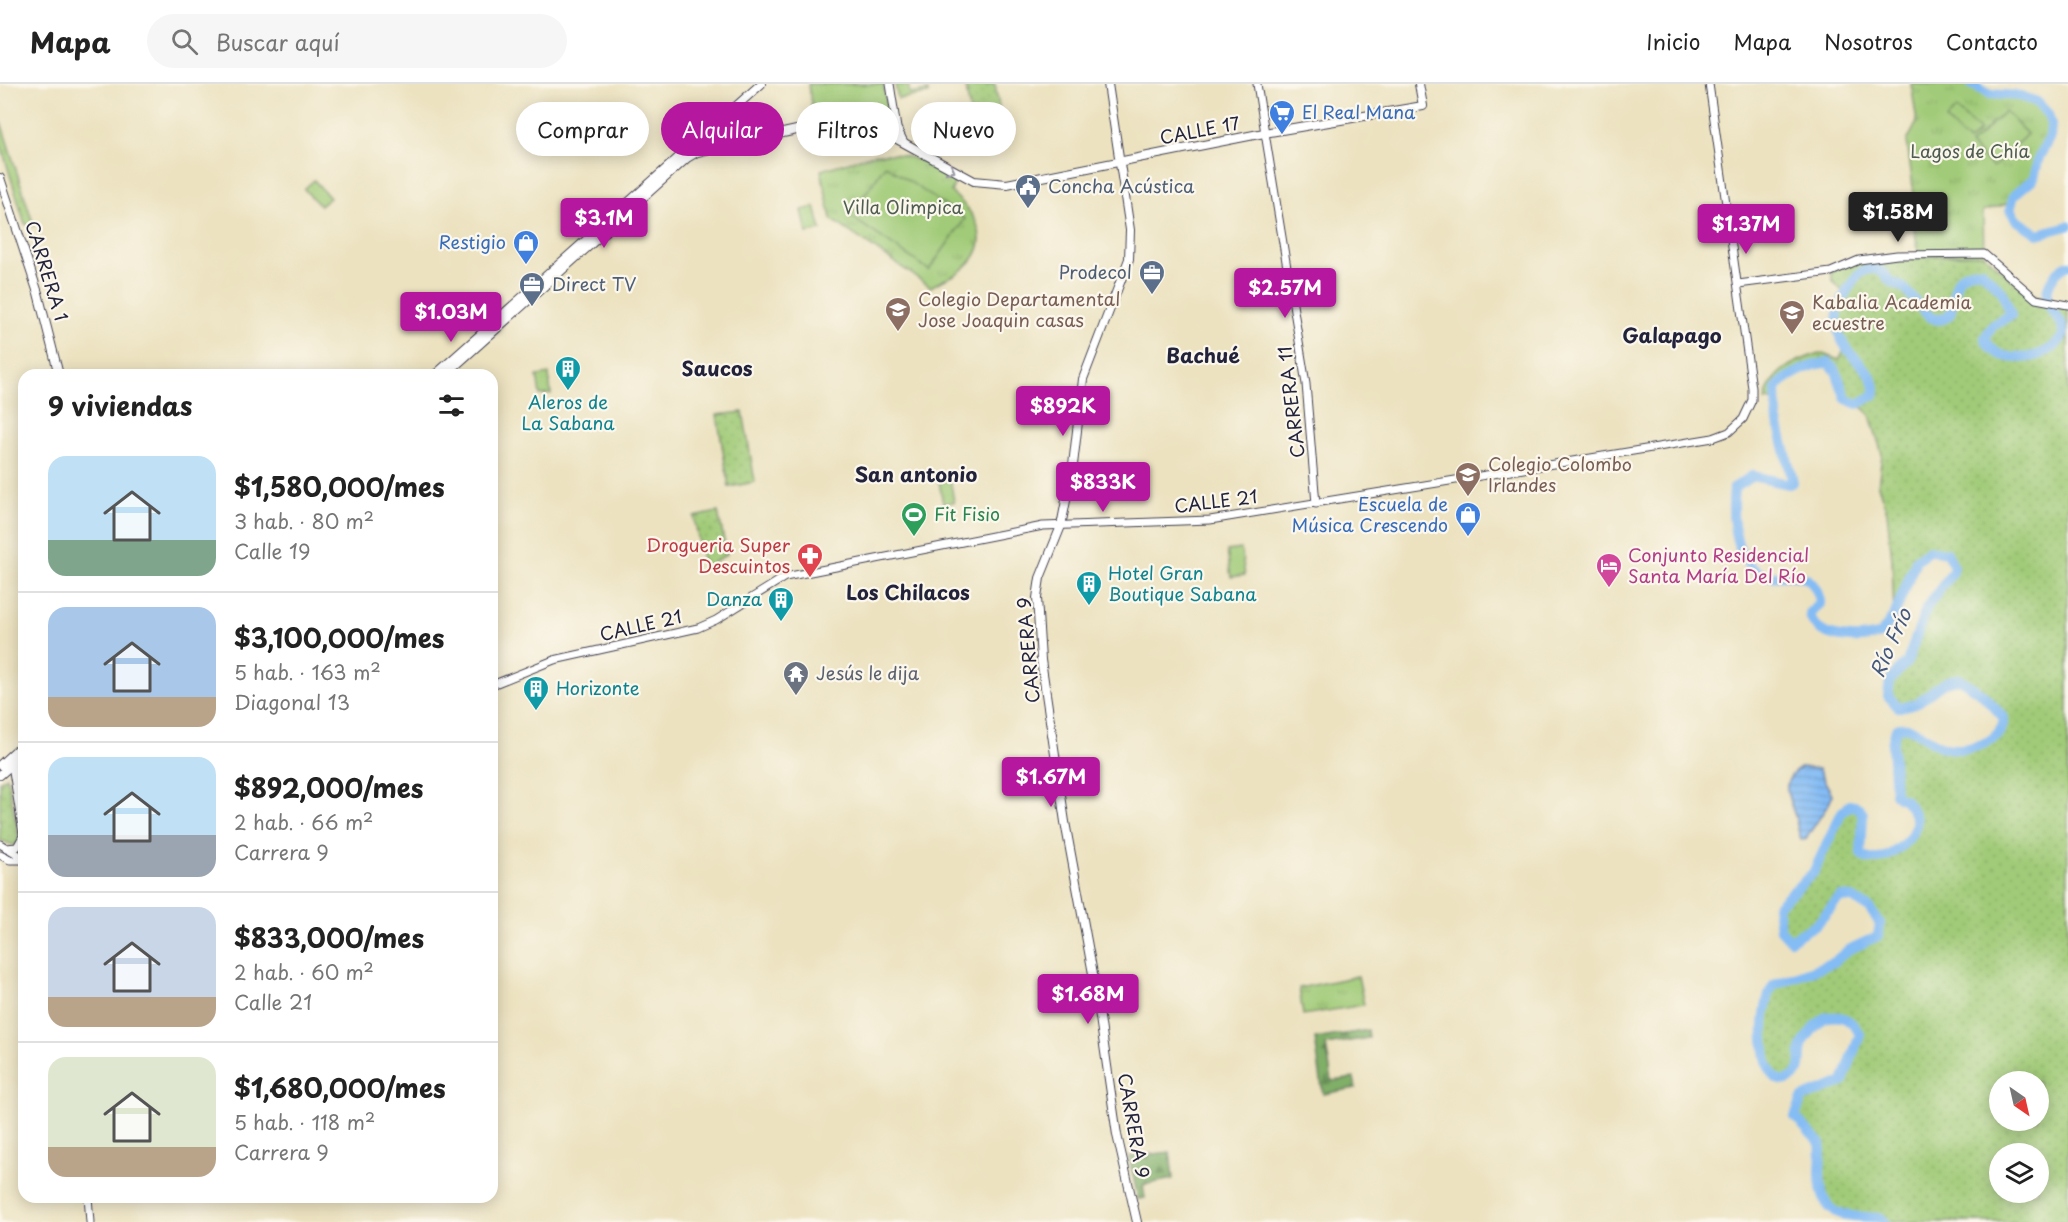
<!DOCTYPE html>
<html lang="es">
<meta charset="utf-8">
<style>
:root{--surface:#fff;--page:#f6f6f6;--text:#222;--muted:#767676;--line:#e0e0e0;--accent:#b5179e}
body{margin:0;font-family:"Playpen Sans",sans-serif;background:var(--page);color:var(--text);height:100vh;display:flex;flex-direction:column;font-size:22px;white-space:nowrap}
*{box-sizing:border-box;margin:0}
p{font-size:20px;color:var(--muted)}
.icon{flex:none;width:33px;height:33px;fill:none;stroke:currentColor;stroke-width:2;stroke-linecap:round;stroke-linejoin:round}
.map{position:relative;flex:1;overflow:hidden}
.sheet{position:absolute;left:18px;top:285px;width:480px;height:834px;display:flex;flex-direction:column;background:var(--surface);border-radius:18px;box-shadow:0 3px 15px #0003}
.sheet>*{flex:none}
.hud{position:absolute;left:516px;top:18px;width:570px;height:54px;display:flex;gap:12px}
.needle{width:39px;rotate:146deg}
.fabs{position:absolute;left:1989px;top:987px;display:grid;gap:12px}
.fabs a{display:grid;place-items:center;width:60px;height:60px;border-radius:50%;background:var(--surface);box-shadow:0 3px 15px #0003;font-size:30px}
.price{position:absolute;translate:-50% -51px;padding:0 14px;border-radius:6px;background:var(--accent);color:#fff;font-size:20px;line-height:39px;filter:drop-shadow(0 2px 3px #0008)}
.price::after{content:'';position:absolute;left:50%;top:36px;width:18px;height:14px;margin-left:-9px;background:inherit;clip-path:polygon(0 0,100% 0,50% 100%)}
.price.current{background:#222;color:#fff}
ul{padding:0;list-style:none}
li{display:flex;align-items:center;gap:18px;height:150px;padding:0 30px}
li+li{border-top:2px solid var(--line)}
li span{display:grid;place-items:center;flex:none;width:168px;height:120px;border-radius:18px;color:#555}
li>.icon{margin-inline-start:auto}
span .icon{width:72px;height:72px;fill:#fffc;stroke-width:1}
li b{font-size:26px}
h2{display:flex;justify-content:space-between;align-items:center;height:72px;padding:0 30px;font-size:26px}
.tag{padding:0 21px;border-radius:27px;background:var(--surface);box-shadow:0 3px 15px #0003;font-size:21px;line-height:54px}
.tag.current{background:var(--accent);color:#fff}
header{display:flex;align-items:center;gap:36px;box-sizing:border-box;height:84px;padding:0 30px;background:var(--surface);border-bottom:2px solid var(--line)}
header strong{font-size:28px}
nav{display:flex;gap:33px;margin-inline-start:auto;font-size:21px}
.search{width:420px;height:54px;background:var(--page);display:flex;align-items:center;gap:15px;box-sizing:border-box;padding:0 21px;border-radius:33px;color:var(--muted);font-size:22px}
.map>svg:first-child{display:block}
</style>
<header>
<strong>Mapa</strong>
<div class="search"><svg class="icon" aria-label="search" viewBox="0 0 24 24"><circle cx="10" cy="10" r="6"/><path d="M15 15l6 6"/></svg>Buscar aquí</div>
<nav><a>Inicio</a><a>Mapa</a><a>Nosotros</a><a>Contacto</a></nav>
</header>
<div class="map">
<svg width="2068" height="1138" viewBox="0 0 2068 1138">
<defs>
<pattern id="grass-dots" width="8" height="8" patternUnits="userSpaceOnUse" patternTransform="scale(1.5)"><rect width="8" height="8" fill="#a1cb78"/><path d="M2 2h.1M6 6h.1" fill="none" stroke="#8aae69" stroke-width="1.8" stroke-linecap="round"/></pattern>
<pattern id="forest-firs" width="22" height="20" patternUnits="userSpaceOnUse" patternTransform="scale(1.5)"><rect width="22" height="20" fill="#80af68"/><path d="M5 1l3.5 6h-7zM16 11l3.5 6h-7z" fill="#688e57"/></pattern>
<pattern id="park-tufts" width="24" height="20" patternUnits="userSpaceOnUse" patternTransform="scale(1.5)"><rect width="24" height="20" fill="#a1cb78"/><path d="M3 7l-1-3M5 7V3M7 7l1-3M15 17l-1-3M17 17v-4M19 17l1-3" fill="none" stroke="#8aae69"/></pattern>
<pattern id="water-rules" width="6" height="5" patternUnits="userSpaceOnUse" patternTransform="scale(1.5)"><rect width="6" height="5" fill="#84bcf4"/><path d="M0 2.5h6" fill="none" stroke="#72a1d2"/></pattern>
</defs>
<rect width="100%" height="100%" fill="#fbf7ec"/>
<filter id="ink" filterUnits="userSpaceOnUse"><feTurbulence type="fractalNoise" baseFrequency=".0167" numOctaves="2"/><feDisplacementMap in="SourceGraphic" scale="12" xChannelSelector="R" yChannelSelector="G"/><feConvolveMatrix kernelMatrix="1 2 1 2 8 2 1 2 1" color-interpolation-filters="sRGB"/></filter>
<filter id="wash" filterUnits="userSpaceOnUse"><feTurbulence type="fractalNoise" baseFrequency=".008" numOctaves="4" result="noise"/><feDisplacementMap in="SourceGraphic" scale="24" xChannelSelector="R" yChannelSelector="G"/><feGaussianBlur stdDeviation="1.35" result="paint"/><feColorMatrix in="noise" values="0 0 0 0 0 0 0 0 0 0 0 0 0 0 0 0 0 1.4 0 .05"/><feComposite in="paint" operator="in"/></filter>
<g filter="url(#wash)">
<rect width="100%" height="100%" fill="#ece2c0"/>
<!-- grass -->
<path fill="url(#grass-dots)" stroke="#62765a" stroke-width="1.5" fill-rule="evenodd" d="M895,0H908L910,10L928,7V10L898,15Z
M965,0H995L1000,28L971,33Z
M1984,170L2028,209L2068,221V1138H1885L1881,1134C1842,1131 1820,1136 1820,1088C1820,1079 1822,1069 1820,1059L1795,1033L1802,1014L1843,998L1859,958L1860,950L1850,935L1843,932L1824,934C1816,942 1805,952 1802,963C1799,974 1804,986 1793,993C1757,1016 1759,917 1774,901L1834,878L1848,866L1878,852L1880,839L1869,824L1852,814L1840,813L1817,840L1790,856L1780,845L1777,822L1813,789L1842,728L1850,721L1858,723L1863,730L1861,770C1877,787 1912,759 1916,741C1919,733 1909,722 1905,715L1898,713L1895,709L1892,660L1896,645C1912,638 1928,658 1943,662C1966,669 2002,660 2004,634L1982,610L1960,595C1936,594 1916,633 1896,622C1872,609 1901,589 1907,577C1915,561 1918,541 1926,525C1933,512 1948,501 1953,488C1960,468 1934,464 1922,470L1908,492L1894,532L1892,476L1887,428L1878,402L1882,370L1870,331L1858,320L1846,315L1836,287L1829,279C1819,278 1786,293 1778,301C1775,305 1775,310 1775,315L1765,317C1770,287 1794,277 1820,269L1839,276L1846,261C1832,244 1836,229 1845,210L1833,197L1831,188L1859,176ZM2000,998H2038V1036H2000ZM2000,1070H2038V1108H2000Z
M743,328L755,398L729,403L717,331Z
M718,428L727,470L704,485L694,433Z
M7,693L20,757L16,762L0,756V697Z"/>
<!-- forest -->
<path fill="url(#forest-firs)" stroke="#516852" stroke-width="1.5" d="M1368,946L1369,954L1326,961L1332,997L1354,994L1356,1004L1323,1010L1315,955Z
M1170,1068L1173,1095L1143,1101L1145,1114L1138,1115L1129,1073Z"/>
<!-- park -->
<path fill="url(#park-tufts)" stroke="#62765a" stroke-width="1.5" d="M1911,0H1971L1989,10L2021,12L2042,23L2048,30L2052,46L2039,73L2032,98L2020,105L2010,119L1983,127L1984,170L1919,171L1909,112L1914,111L1907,57L1917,38Z
M0,35L34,142L25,140L0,58Z
M875,70H895L921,76L955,98L951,108C978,131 996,162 959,188C950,195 940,196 931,203L831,135L821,86Z
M950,394L954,418L943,420L939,397Z
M1358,892L1364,921L1303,931L1299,904Z"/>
<!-- pitch -->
<path fill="#a1cb78" stroke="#62765a" stroke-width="1.5" d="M808,0H883L890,40L885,43L852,34L814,36Z
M1956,25L1980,47L1968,58L1946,36Z
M2005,27L2027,50L1993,84L1970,61Z
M885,81L965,135L929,186L850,132Z
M314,96L330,114L320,122L304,105Z
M815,123L821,146L807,149L802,126Z
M549,290L551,310L540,311L537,292Z
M1241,465L1245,491L1231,493L1227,467Z"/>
<!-- water -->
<path fill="url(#water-rules)" stroke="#536f98" stroke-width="1.5" d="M1802,683L1818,685L1832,710L1830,718L1805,756L1801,755C1798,748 1797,740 1795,732C1788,711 1778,697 1802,683Z"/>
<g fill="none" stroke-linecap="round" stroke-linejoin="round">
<!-- river -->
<path stroke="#84bcf4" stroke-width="10" d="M1971,0L1989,10L2021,12L2037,18L2048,30L2051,40L2050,53L2039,73L2034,94L2014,111L2010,126L2018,137L2038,150L2068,142
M1885,1138L1881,1134C1842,1131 1820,1136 1820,1088C1820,1079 1822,1069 1820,1059L1795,1033L1802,1014L1843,998L1860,950C1850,934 1842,930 1824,934C1816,942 1805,952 1802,963C1799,974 1804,986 1793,993C1757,1016 1759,917 1774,901L1834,878L1848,866L1878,852L1880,839L1869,824L1852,814L1840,813L1817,840L1790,856L1780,845L1777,822L1813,789L1842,728L1850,721L1858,723L1863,730L1861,770C1877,787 1912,759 1916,741C1919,732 1909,722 1904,715L1898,713L1895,709L1892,660L1896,645C1912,638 1928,658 1943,663C1966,669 2002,660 2004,634L1982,610L1960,595C1935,594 1925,625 1898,623L1888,612L1890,596L1907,578L1927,523L1952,489L1954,483L1947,469L1929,466L1916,476L1894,532L1881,550C1861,558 1812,556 1810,529L1820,520V517C1818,508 1814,498 1805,494C1796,489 1780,494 1769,492C1733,485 1731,432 1734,404L1752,392L1789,400L1793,398L1777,334L1776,305C1784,292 1815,278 1829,279L1836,287L1846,315L1858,320L1874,311C1884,278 1810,267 1848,205C1854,195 1859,186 1871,185C1881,184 1884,190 1889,196C1894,201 1900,200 1905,205C1915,214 1932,249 1950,230C1956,211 1950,183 1982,187L2002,207L2011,231L1994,240L1985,253C1993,284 2050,278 2063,251C2064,236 2054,233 2049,221C2043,203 2053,189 2068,181"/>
</g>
</g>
<g filter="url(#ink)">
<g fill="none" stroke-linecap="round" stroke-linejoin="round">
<defs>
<path id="tertiary" d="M890,0L897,44L904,58
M1257,0L1306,300L1316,420
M1738,200L1831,188L1859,176L1897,171L1984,170L2036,215L2068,221
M492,601L554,576L698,544L716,536L785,493L1043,442L1210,436L1713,354L1729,348L1743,335L1752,316V304L1709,0
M12,681L24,756
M0,760L24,774
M6,764L17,763L23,752
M0,771L10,776H24
M88,1113L90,1138"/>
<path id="secondary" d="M1108,0L1130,146L1129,175L1083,295L1073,381L1061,442L1040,494L1037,514L1041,576L1065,738L1096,906L1117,1051L1137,1138
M435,291L761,0
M445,291L687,74L697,68L815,42L853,40L884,48L974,97L1007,100L1264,49L1423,22L1419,0"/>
<path id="primary" d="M0,94L38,209L59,291
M0,681L24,659
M0,691L24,670"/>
</defs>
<!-- tertiary casing -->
<use href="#tertiary" stroke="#403f4f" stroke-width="9"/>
<!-- secondary casing -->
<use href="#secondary" stroke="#403f4f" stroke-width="10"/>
<!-- primary casing -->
<use href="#primary" stroke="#403f4f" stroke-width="10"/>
<!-- tertiary -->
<use href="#tertiary" stroke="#fff" stroke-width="7"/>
<!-- secondary -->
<use href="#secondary" stroke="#fff" stroke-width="8"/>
<!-- primary -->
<use href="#primary" stroke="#fff" stroke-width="8"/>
</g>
<!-- one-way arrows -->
<defs><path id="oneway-chevron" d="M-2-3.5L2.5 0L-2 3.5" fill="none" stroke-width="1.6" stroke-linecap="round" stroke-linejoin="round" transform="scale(1.5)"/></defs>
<use stroke="#9c9ca7" href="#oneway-chevron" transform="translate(951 86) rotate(29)"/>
</g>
<!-- icons -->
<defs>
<symbol id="supermarket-pin" viewBox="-11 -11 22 30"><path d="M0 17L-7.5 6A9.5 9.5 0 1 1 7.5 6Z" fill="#3f7fe0" stroke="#fbf7ec"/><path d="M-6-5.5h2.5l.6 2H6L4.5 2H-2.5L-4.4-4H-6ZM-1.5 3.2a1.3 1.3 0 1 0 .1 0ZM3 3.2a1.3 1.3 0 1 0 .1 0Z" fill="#fff"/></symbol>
<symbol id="civic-pin" viewBox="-11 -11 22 30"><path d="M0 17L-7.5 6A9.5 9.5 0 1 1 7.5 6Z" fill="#5c6f8a" stroke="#fbf7ec"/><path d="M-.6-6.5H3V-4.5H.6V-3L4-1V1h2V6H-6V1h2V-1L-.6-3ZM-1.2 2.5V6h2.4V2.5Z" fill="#fff"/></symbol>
<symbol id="shop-pin" viewBox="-11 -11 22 30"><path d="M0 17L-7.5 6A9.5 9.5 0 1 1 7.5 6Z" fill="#3f7fe0" stroke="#fbf7ec"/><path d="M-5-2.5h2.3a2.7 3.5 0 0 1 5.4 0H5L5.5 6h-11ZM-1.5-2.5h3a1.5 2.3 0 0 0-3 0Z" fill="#fff"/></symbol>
<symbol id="office-pin" viewBox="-11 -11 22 30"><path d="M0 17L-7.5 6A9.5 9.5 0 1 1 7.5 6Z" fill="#5c6f8a" stroke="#fbf7ec"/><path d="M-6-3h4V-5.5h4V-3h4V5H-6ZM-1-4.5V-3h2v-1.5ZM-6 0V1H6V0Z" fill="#fff"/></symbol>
<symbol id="school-pin" viewBox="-11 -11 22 30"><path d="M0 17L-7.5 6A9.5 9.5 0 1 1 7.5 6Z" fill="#8d6e63" stroke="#fbf7ec"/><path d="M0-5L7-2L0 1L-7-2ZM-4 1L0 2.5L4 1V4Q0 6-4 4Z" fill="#fff"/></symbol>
<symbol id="building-pin" viewBox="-11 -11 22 30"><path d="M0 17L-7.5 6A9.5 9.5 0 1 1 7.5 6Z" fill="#0f9aa8" stroke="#fbf7ec"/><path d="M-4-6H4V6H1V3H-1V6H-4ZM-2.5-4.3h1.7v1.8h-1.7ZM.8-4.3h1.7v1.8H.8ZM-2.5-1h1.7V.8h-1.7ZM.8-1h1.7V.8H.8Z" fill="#fff"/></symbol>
<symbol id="stadium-pin" viewBox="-11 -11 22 30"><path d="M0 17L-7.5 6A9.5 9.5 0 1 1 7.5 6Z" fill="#2e9e5b" stroke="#fbf7ec"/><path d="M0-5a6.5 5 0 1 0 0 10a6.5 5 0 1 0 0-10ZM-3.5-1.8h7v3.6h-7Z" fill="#fff"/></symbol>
<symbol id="pharmacy-pin" viewBox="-11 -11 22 30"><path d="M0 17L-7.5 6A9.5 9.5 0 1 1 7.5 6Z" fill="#e0444e" stroke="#fbf7ec"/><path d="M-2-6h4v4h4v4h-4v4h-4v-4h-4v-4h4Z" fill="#fff"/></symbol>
<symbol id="hotel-pin" viewBox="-11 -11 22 30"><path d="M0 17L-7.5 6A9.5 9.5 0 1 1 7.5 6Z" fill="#d1479c" stroke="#fbf7ec"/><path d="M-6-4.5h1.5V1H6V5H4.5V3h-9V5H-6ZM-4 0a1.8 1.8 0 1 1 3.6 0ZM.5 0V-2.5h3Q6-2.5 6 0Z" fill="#fff"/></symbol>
<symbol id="temple-pin" viewBox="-11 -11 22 30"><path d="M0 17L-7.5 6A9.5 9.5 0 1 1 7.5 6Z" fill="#6b7280" stroke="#fbf7ec"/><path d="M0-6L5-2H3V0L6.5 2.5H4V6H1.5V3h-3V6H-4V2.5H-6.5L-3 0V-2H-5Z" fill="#fff"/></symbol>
</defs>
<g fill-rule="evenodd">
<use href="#supermarket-pin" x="1267" y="14" width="30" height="40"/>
<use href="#civic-pin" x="1013" y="88" width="30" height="40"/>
<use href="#shop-pin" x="511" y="144" width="30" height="40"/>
<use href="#office-pin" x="1137" y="174" width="30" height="40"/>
<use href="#office-pin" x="517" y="186" width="30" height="40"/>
<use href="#school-pin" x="883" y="211" width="30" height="40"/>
<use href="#school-pin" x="1777" y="214" width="30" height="40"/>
<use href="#building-pin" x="553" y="270" width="30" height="40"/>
<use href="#school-pin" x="1453" y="376" width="30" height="40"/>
<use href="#stadium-pin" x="899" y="416" width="30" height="40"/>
<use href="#shop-pin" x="1453" y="416" width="30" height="40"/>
<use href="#pharmacy-pin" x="795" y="457" width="30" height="40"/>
<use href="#hotel-pin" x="1594" y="467" width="30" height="40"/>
<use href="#building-pin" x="1074" y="485" width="30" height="40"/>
<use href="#building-pin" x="766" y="501" width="30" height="40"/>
<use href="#temple-pin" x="781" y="575" width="30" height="40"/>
<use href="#building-pin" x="521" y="590" width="30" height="40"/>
</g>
<g text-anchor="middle" stroke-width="4.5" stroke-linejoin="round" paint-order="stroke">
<!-- shop labels -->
<g font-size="18" fill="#366cbe" stroke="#fbf7ec" text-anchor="end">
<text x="1302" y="35" text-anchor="start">El Real Mana</text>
<text x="506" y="165">Restigio</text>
<text x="1448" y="427">Escuela de<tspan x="1448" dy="21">Música Crescendo</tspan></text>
</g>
<!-- street labels -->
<g font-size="18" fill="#22223b" stroke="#fbf7ec">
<text transform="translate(1200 47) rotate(-11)" y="6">CALLE 17</text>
<text transform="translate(46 187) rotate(73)" y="6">CARRERA 1</text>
<text transform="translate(1292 318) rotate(-97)" y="6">CARRERA 11</text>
<text transform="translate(1216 418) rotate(-7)" y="6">CALLE 21</text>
<text transform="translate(641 542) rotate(-13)" y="6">CALLE 21</text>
<text transform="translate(1029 566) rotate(-95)" y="6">CARRERA 9</text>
<text transform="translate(1133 1042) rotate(80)" y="6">CARRERA 9</text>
</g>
<!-- park labels -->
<g font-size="18" fill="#4e5d50" stroke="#fbf7ec">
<text x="1970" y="74">Lagos de Chía</text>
<text x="903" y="130">Villa Olimpica</text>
</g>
<!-- service labels -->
<g font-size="18" fill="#4e5e75" stroke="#fbf7ec" text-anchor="start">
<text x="1048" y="109">Concha Acústica</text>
<text x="1132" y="195" text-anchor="end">Prodecol</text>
<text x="552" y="207">Direct TV</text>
</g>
<!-- education labels -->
<g font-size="18" fill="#785e54" stroke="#fbf7ec" text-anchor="start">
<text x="918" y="222">Colegio Departamental<tspan x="918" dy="21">Jose Joaquin casas</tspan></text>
<text x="1812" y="225">Kabalia Academia<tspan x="1812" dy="21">ecuestre</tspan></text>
<text x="1488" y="387">Colegio Colombo<tspan x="1488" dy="21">Irlandes</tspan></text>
</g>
<!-- culture labels -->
<g font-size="18" fill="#0d838f" stroke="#fbf7ec" text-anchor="start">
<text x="568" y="325" text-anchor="middle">Aleros de<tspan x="568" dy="21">La Sabana</tspan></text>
<text x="1108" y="496">Hotel Gran<tspan x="1108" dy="21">Boutique Sabana</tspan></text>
<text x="762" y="522" text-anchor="end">Danza</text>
<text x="556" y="611">Horizonte</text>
</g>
<!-- leisure labels -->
<g font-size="18" fill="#27864d" stroke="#fbf7ec" text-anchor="start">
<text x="934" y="437">Fit Fisio</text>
</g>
<!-- health labels -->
<g font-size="18" fill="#be3a42" stroke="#fbf7ec" text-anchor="end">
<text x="790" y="468">Drogueria Super<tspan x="790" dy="21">Descuintos</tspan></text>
</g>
<!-- hotel labels -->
<g font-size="18" fill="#b23c85" stroke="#fbf7ec" text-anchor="start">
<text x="1628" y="478">Conjunto Residencial<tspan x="1628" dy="21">Santa María Del Río</tspan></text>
</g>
<!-- worship labels -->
<g font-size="18" fill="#5b616d" stroke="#fbf7ec" text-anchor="start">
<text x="816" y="596">Jesús le dija</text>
</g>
<!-- neighbourhood labels -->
<g font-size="20" font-weight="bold" fill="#22223b" stroke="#fbf7ec">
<text x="1672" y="259">Galapago</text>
<text x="1203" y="279">Bachué</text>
<text x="717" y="292">Saucos</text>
<text x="916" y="398">San antonio</text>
<text x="908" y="516">Los Chilacos</text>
</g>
<!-- water labels -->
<g font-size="20" font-style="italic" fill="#44587c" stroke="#fbf7ec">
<text transform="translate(1891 559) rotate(-66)" y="7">Río Frío</text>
</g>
</g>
</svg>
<div class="fabs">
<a><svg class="needle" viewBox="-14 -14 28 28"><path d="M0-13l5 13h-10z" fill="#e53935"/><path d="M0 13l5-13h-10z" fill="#767676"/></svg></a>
<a><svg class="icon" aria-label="layers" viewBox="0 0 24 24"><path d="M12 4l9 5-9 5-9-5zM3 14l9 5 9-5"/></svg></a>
</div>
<b class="price current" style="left:1898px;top:159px">$1.58M</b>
<b class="price" style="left:604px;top:165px">$3.1M</b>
<b class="price" style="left:1746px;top:171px">$1.37M</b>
<b class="price" style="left:1285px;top:235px">$2.57M</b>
<b class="price" style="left:451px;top:259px">$1.03M</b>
<b class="price" style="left:1063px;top:353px">$892K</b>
<b class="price" style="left:1103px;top:429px">$833K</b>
<b class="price" style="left:1051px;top:724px">$1.67M</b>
<b class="price" style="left:1088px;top:941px">$1.68M</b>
<div class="hud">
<a class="tag">Comprar</a>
<a class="tag current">Alquilar</a>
<a class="tag">Filtros</a>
<a class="tag">Nuevo</a>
</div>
<section class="sheet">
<h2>9 viviendas<svg class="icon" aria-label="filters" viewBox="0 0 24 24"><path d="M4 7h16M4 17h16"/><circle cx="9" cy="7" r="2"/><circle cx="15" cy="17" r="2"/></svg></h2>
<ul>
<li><span style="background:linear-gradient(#bfe0f5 70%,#7fa58c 0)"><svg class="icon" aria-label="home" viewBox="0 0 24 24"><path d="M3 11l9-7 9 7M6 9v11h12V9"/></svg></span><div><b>$1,580,000/mes</b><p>3 hab. · 80 m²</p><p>Calle 19</p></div></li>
<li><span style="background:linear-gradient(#a9c7e8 75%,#b9a48a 0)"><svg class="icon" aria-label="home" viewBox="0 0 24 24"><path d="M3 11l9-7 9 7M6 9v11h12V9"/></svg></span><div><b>$3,100,000/mes</b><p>5 hab. · 163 m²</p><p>Diagonal 13</p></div></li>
<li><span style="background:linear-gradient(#bfe0f5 65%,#9aa5b1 0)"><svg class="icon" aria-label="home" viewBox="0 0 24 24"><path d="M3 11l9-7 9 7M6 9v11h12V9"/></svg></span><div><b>$892,000/mes</b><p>2 hab. · 66 m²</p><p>Carrera 9</p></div></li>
<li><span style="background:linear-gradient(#c9d6e8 75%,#b9a48a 0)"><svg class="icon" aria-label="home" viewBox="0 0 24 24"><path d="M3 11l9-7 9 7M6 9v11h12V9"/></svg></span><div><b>$833,000/mes</b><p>2 hab. · 60 m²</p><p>Calle 21</p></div></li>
<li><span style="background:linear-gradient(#dfe7d0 75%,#b9a48a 0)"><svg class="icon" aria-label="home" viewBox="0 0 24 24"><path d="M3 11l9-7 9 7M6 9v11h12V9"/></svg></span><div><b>$1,680,000/mes</b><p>5 hab. · 118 m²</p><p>Carrera 9</p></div></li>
</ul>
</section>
</div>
